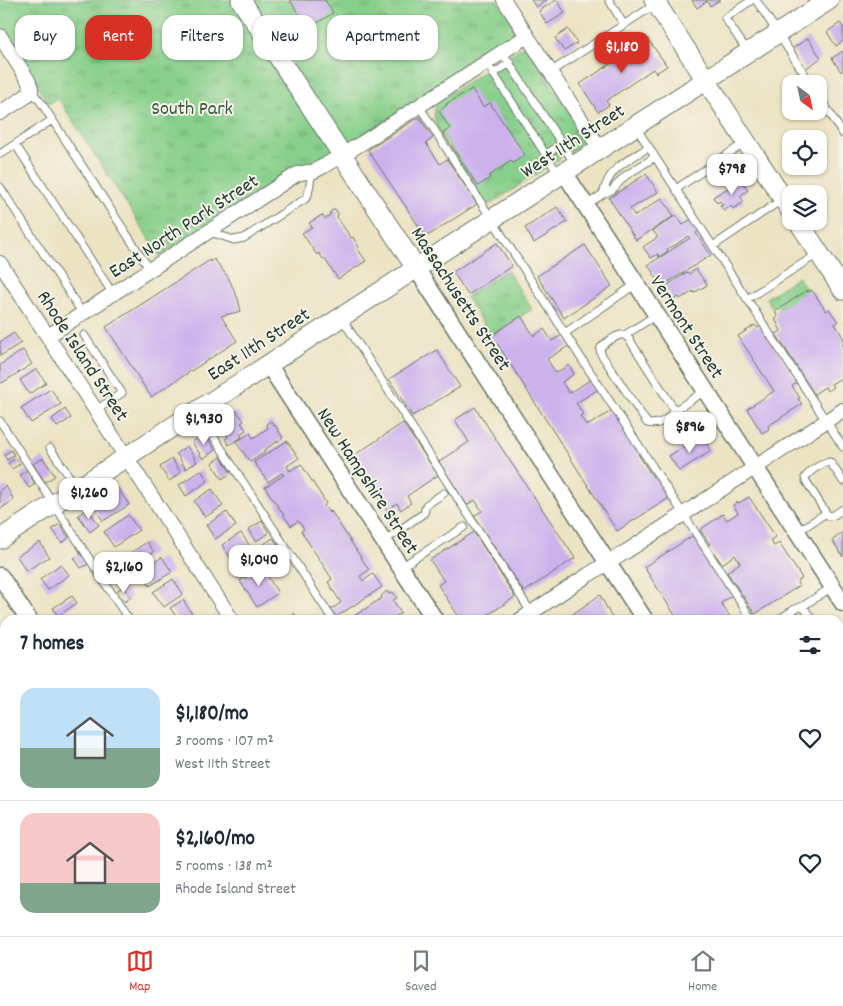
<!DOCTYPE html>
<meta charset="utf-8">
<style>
:root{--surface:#fff;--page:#f6f6f7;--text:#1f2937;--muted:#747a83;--line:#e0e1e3;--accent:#d93025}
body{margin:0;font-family:Dekko,sans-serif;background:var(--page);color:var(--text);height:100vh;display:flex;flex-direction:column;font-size:19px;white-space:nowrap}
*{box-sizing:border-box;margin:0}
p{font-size:16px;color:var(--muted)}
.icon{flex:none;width:28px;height:28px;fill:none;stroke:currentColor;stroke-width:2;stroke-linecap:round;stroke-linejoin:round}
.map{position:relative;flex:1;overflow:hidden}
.side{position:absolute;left:0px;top:615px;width:844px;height:321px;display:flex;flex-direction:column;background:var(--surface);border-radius:15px 15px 0 0;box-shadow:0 1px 4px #0004}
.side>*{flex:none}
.banner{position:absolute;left:15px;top:15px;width:500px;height:45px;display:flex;gap:10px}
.needle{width:32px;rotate:147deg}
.tools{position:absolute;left:782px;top:75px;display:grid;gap:10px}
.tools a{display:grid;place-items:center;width:45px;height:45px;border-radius:10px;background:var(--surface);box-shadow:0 1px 4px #0004;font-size:25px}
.price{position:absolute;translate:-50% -42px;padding:0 11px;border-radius:10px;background:#fff;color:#222;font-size:16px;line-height:32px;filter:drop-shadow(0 1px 2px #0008)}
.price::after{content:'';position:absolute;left:50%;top:30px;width:15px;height:11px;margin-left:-8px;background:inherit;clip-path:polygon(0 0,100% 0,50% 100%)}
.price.active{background:var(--accent);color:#fff}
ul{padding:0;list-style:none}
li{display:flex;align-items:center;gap:15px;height:125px;padding:0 20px}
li+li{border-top:1px solid var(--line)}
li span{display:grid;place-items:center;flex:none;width:140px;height:100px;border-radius:15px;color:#555}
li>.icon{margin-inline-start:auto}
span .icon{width:60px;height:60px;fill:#fffc;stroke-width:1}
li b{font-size:21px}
h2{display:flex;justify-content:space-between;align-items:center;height:60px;padding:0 20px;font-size:21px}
.chip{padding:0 18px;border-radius:15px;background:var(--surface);box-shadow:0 1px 4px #0004;font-size:18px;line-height:45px}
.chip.active{background:var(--accent);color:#fff}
.dock{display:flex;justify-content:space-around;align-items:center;height:70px;border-top:1px solid var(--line);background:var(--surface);font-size:14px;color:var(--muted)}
.dock a{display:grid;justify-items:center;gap:2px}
.dock .active{color:var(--accent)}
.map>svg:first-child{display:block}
</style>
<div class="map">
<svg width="843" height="936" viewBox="0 0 843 936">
<defs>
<pattern id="grass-tufts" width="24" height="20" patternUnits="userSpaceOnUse" patternTransform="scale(1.25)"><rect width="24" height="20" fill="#87cf8a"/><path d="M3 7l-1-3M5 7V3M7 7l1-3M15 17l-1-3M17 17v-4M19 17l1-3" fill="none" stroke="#6ea972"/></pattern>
</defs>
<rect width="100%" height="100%" fill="#f7f3e8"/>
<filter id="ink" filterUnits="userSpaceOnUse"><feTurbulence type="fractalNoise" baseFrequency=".02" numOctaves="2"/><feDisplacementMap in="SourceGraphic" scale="10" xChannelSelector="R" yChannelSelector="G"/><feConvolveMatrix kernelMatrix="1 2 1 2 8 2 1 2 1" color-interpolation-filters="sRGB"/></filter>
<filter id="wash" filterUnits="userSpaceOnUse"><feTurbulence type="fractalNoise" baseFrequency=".0096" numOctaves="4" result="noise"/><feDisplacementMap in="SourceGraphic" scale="20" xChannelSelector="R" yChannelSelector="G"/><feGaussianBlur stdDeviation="1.12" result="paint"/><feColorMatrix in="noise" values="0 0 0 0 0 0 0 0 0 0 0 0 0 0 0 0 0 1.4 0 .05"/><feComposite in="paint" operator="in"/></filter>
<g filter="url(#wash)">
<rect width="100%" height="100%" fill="#ece3c3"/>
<!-- grass -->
<path fill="url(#grass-tufts)" stroke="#53865f" d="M0,0H497C501,7 514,21 514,29C514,33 511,37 509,40L361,137L316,163L305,164L297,167L160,256L58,98L49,104L0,27Z
M523,46H526L586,137L583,143L491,204L486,203L484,201L437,128C434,119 433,110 438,101Z
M507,270L532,309L491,336L466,297Z
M798,277L807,290L806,292L779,309L776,306L773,308L766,298Z"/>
<g id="blocks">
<!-- building -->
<path fill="#ccb1ed" d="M290,0H325L333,13L308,29Z
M531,0H547L536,7Z
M556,0H557L565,13L547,24L539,11Z
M692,0H720L710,6L707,1L697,8Z
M840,23L843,27V41L836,46L827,32Z
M115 34a7 7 0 1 1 14 0a7 7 0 1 1-14 0Z
M568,29L577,43L564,51L555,38Z
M808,38L821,58L805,69L792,49Z
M648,39L667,66L656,73L653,69L606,101L609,105L598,112L580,84Z
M843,51V70L841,72L832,58Z
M472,89L483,107L490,103L525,155L513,163L511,161L489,176L490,178L478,186L443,133L450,129L439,111L447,105L446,104Z
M419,117L433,138L426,143L440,164L447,159L477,204L429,235L424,234L368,150Z
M646,174L658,192L630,209L635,216L662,198L674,216L636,240L609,198Z
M741,180L748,190L740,196L744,202L733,209L731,206L724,211L720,206L723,205L720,201L717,203L713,197Z
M557,207L567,222L534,243L525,228Z
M333,210H336L338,214L337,217L351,238L353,237L359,247L357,248L366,261L338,279L324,258L323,259L319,253L317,255L302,233L312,227L309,223L322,215L325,219L330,215V212Z
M676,215L683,225L691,219L699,231L696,233L711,255L662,286L648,265L690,238L688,236L674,246V245L667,249L668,251L659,257L658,254L651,258L643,247L658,237L653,231Z
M497,243L512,266L468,295L453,272Z
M585,245L612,286L564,318L537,276Z
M214,259L228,277L238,299L241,311L221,316L237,341L151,397L106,327L210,260L211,262Z
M696,269L707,285L694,293L693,291L686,296V295L680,299L679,297L673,300L665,287L687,272L689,274Z
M807,290L808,292L812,290L826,311L829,309L838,322L835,324L843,337V377L831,384L833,387L827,391L825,387L814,394L776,334L781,331L775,319L778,317L775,312Z
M521,316L534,336L544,329L552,341L562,335L569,346L547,359L556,373L569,365L574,374L562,382L569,393L592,379L599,389L576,403L583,414L580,416L587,426L613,410L640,453L638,454L653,477L655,476L669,498L617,531L498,345L491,336Z
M755,325L758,328L761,326L798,382L792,386L800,398L798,399L802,404L768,426L769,429L762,433L747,409L774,391L738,336Z
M14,333L21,343L0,356V342Z
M23,350L32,364L2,383L0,381V365Z
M437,350L460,387L412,416L389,379Z
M37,369L46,383L29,394L20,380Z
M51,389L61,404L31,423L21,408Z
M475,407L510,461L575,558L524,592L474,516L482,511L475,500L467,505L439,462L469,442L455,420Z
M65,409L71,418L57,427L52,419Z
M237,411L244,421L241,423L246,430L240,434L242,437L229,445L225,439L228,437L225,431L227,430L221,422Z
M271,421L274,426L275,425L283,438L264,450V453L250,462L236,442L250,433L253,438L268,428L266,424Z
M403,423L438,475L407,496L411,503L401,510L397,503L387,510L353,456Z
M205,434L215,450L203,459L192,442Z
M702,436L711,451L679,471L669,456Z
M287,441L299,458L287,466L290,471L301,464L326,503L324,505L329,513L331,511L369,570L360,576L363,581L373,574L382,587L336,617L331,609L341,603L328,582L332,579L301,531L304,529L298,521L291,526L265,487L284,475L282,473L268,482L254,462Z
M187,446L197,462L186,469L176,453Z
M11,450L14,455L7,460L4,455Z
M221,457L231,473L222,479L212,463Z
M16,458L20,464L12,469L8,463Z
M43,458L55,476L45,482L33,464Z
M172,459L181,473L169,481L160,467Z
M27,470L35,484L29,488L20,475Z
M201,470L208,481L186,496L179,485Z
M6,486L14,500L0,509V490Z
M118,488L129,505L103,521L92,504Z
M212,489L223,506L205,517L194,501Z
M749,497L776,537L770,540L774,546L779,543L802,578L797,582L799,586L755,614L727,572L740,563L735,555L722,564L708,545L710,544L700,530L723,514L727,520L738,513L733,505L738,502L739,503Z
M88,509L99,525L90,532L78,515Z
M227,512L236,526L215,539L206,525Z
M128,515L139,530L114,547L104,532Z
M262,521L269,533L256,541L249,529Z
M60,524L69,538L62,543L52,529Z
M474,532L515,597L480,620H461L438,585L444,581L430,560Z
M843,532V557L832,540L836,538L835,537Z
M241,533L250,546L231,559L222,545Z
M694,535L733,595L721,603L732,620H678L644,567Z
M273,538L280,548L270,554L264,544Z
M40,542L49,557L26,571L17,556Z
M147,542L154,552L130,568L123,558Z
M251,551L260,564L239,578L230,565Z
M81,553L88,564L81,568L74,558Z
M162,557L172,572L150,586L141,571Z
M61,564L69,575L48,590L40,579Z
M262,567L278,593L257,607L240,581Z
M173,579L183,594L164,607L153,592Z
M123,586L131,597L125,602L117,591Z
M387,591L389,594L393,592L397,598L393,600L401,613L395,617L397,620H352L351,618L382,598L381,596Z
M600,595L613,620H564Z
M72,596L77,603L58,616L53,608Z
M183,600L194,617L190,620H179L170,608Z
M294,613L298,620H283Z
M839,759L843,766V801L839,803Z
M5,784V801L0,804V787Z
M5,809V832L0,835V812Z
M843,853V877L839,871V856Z
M89,931H108L100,936H92Z
M175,931H197L198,933L195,936H173L171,934Z
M288,931H304L307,935L305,936H280Z
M369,931H389L391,935L389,936H371L368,932Z
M483,931H496L499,936H476Z
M539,931H611L614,936H542Z
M716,931H736L739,936H709Z
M760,931H816L820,936H763Z"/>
</g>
</g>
<g filter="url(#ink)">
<use href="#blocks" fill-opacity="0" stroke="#677766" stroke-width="1"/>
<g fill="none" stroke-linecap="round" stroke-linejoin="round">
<defs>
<path id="service" d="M609,0L624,25
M756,0L811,84
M502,52L575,164
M748,52L725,18L752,0
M486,62L559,175
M550,72L656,4
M493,74L510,63
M31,91L40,101L150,270
M819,96L843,134
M419,106L581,358L636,441L752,620
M635,126L843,447
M15,144L113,294
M0,154L52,120
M545,155L562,144
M0,187L83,314
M676,189L746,142
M603,194C609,167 627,161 649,147
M586,205L603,194L612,190L625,176L655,157
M210,232L234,240L244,238L305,199L308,195L312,172
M713,246L783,199
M747,299L819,253
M341,317L536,620
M565,333L636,284
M84,335L122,393L96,410
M621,335H625L629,339L674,409C670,420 657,426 647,423L601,354C601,352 600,351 600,350C601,344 616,336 621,335Z
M625,335L656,315
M197,411L333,620
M674,411L705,391
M0,421L129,620
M50,448L77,488
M843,481L830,462C822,463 809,471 805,478L806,481L826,513L829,516L834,515L843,509
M797,532L826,513
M384,541L424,513L426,505L444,493
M401,567L464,527
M803,606L812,620
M778,620L795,609L803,606L832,587
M839,662L843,668
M839,717L843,719
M0,732L5,740
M839,753L843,760
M129,931L132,936
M332,931L336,936
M535,931L538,936
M739,931L742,936"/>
<path id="minor" d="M504,0L600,149
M0,36L28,80L31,88V91L25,97L0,113
M0,263L232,620
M48,336L297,174L307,172H312L322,167L362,143L527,36
M520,620L588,575L627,551L843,410
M0,889L5,897
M434,931L437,936
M33,936L40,931"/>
<path id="tertiary" d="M564,172L843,603
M416,268L645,620
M268,364L435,620
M0,576L29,620
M839,831L843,828
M839,919L843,925
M231,931L234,936
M638,931L641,936
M678,936L685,931"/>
<path id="secondary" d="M241,0L416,268
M654,0L791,211
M798,221L843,290
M0,539L829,0"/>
</defs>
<!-- service casing -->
<use href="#service" stroke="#677766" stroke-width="9"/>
<!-- minor casing -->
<use href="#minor" stroke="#677766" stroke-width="16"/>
<!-- tertiary casing -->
<use href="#tertiary" stroke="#677766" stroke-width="19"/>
<!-- secondary casing -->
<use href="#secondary" stroke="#677766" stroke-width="21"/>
<!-- service -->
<use href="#service" stroke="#fff" stroke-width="7"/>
<!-- minor -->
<use href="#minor" stroke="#fff" stroke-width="14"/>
<!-- tertiary -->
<use href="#tertiary" stroke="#fff" stroke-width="16"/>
<!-- secondary -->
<use href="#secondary" stroke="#fff" stroke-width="19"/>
</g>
</g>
<g text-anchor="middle" stroke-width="4" stroke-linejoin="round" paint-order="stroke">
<!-- park labels -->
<g font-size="20" fill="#345a45" stroke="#f7f3e8">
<text x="192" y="114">South Park</text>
</g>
<!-- street labels -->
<g font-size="20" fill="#1f3d34" stroke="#f7f3e8">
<text transform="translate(572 140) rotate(-33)" y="7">West 11th Street</text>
<text transform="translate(183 225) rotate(-33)" y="7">East North Park Street</text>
<text transform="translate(462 298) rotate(57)" y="7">Massachusetts Street</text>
<text transform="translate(688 326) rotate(57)" y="7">Vermont Street</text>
<text transform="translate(258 343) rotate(-33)" y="7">East 11th Street</text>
<text transform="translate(84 355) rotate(57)" y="7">Rhode Island Street</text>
<text transform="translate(369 480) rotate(57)" y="7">New Hampshire Street</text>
</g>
</g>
</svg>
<div class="tools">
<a><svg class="needle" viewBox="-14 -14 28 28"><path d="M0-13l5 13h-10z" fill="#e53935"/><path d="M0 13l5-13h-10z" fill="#747a83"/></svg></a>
<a><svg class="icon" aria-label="locate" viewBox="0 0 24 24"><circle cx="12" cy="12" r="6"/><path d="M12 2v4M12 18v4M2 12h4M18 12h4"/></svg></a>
<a><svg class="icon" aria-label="layers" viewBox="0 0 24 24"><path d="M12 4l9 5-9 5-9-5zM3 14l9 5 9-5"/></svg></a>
</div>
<b class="price active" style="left:622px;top:74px">$1,180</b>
<b class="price" style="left:732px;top:196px">$798</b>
<b class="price" style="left:204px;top:446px">$1,930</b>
<b class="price" style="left:690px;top:454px">$896</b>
<b class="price" style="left:89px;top:520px">$1,260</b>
<b class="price" style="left:259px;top:587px">$1,040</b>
<b class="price" style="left:124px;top:594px">$2,160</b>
<div class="banner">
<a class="chip">Buy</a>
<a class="chip active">Rent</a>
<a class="chip">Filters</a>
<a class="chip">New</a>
<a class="chip">Apartment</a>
</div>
<section class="side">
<h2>7 homes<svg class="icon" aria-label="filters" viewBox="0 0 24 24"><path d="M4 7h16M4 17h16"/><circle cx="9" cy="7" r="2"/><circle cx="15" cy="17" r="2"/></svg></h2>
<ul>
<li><span style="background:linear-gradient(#bfe0f5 60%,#7fa58c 0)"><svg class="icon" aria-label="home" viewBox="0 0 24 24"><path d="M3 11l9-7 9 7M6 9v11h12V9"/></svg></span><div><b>$1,180/mo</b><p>3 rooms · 107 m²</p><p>West 11th Street</p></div><svg class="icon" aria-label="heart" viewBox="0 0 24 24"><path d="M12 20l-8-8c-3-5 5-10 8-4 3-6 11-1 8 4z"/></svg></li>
<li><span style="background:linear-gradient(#f6c9c9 70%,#7fa58c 0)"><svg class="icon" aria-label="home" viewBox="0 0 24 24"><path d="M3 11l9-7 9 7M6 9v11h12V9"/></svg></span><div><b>$2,160/mo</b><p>5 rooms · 138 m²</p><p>Rhode Island Street</p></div><svg class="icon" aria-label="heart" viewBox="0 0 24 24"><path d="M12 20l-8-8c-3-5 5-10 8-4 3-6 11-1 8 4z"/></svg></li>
</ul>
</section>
</div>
<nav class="dock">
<a class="active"><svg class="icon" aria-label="map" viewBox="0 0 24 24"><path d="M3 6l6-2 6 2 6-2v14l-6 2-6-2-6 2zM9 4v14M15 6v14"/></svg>Map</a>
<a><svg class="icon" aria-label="saved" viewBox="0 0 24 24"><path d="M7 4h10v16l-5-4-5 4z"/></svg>Saved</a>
<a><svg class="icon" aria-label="home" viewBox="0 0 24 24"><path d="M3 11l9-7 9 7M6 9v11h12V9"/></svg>Home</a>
</nav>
